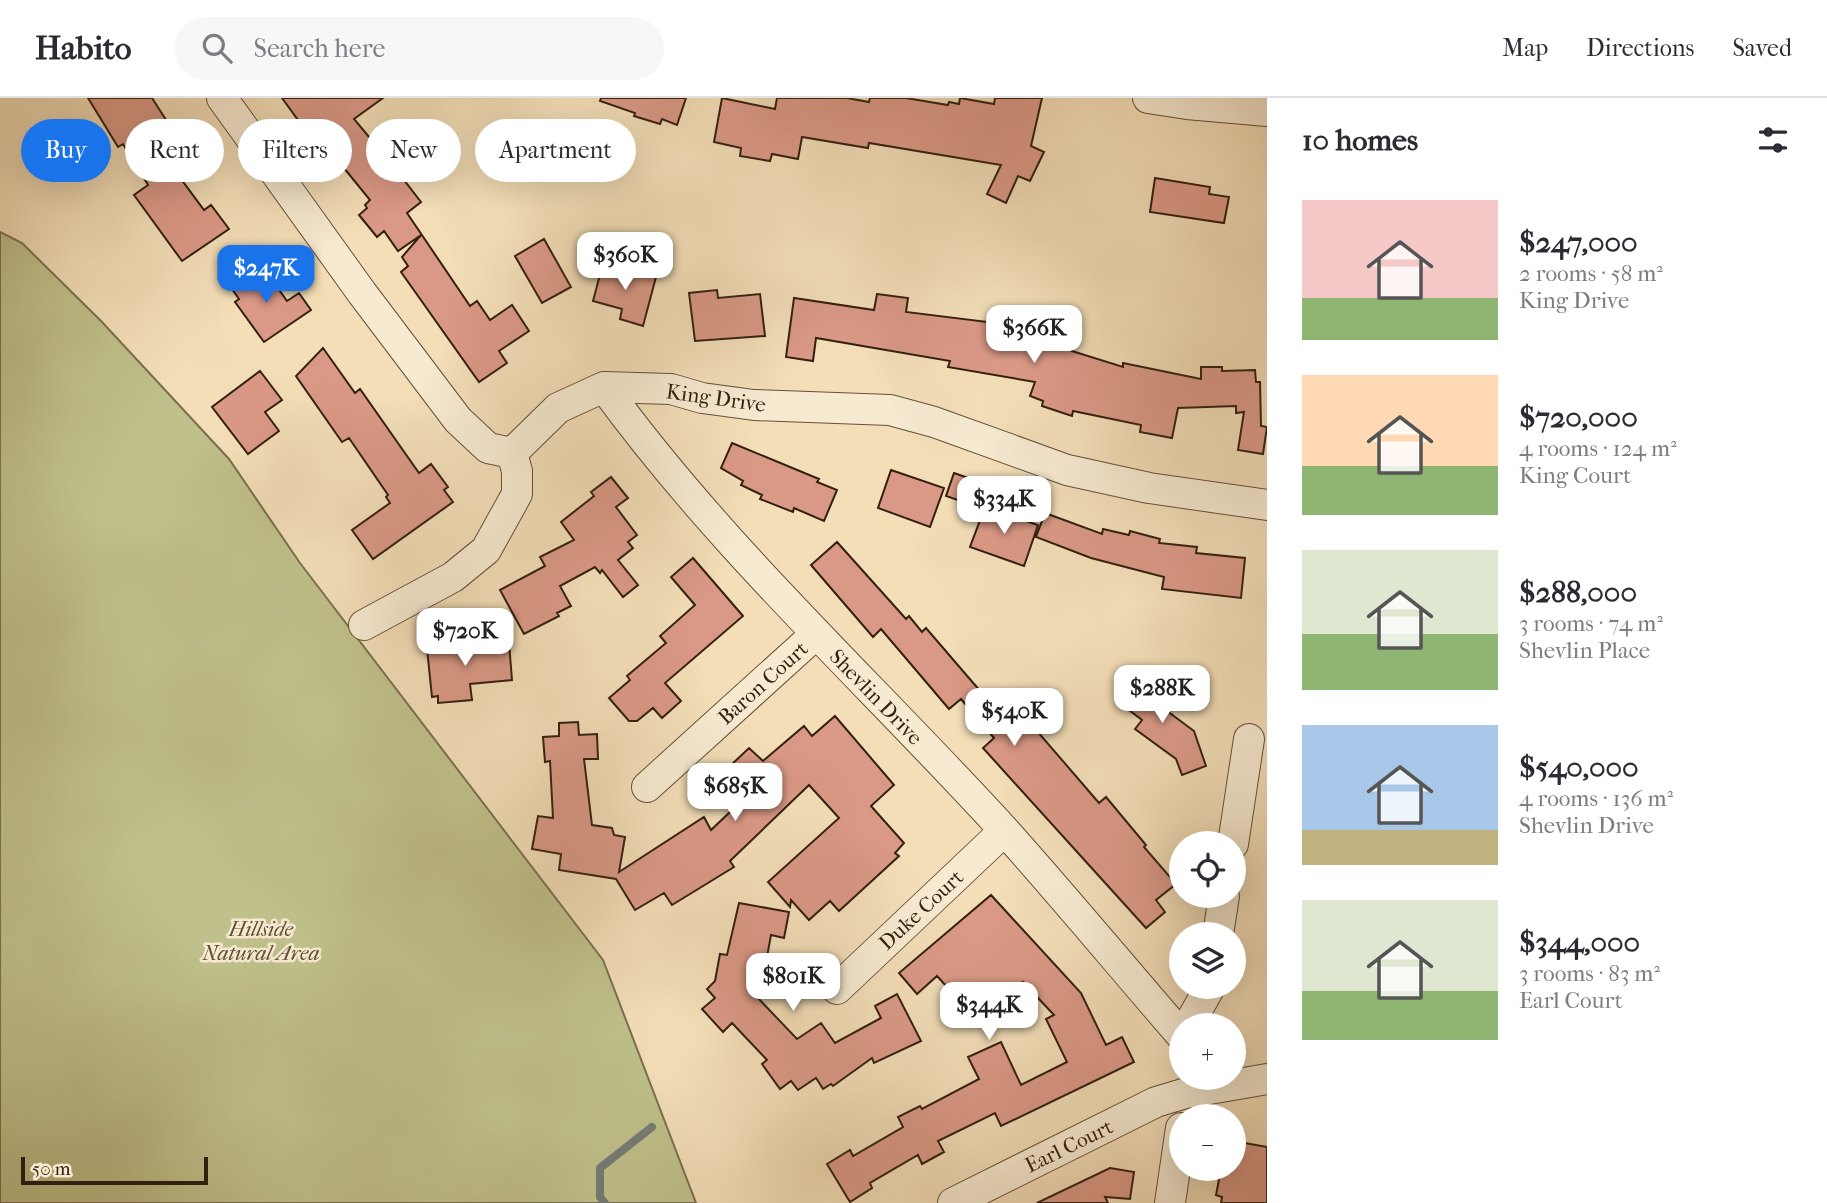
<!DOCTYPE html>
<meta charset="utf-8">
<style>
:root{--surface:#fff;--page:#f7f7f7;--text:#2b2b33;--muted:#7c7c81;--line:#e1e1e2;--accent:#1a73e8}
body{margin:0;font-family:"IM FELL French Canon",serif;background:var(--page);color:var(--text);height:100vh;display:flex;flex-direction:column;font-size:26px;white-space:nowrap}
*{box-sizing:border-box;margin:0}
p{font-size:23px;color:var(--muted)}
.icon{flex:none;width:38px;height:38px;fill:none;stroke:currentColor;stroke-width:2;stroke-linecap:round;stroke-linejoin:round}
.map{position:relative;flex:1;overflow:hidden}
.side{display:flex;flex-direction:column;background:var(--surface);width:560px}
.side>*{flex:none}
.hud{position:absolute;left:21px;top:21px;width:665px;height:63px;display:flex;gap:14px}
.fabs{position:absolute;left:1169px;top:733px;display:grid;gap:14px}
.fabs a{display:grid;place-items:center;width:77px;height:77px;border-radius:50%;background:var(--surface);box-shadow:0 7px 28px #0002;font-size:35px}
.scale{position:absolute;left:21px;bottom:18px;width:187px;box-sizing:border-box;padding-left:7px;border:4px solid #342010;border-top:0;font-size:19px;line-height:24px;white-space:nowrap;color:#342010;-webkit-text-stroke:5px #f7ead1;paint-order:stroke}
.price{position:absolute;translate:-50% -60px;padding:0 16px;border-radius:14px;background:#fff;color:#222;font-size:23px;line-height:46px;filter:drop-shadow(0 2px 4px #0008)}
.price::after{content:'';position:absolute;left:50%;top:42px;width:21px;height:16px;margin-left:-10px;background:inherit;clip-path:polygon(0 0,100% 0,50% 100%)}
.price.active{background:var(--accent);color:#fff}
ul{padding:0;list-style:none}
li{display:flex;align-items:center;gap:21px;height:175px;padding:0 35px}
li span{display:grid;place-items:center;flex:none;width:196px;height:140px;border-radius:0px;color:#555}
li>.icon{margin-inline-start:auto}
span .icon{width:84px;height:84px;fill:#fffc;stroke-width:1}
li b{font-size:30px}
h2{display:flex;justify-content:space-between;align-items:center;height:84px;padding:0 35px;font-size:30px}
.chip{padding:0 24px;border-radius:32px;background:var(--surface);box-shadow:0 7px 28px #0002;font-size:24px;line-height:63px}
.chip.active{background:var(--accent);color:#fff}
header{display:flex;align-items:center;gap:42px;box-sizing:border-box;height:98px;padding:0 35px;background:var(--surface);border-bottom:2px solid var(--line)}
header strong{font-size:33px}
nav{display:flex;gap:38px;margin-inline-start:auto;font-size:24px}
.search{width:490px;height:63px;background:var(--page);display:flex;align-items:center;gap:18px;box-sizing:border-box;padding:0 24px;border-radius:38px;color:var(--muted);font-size:26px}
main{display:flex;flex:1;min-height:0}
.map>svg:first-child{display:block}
</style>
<header>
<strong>Habito</strong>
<div class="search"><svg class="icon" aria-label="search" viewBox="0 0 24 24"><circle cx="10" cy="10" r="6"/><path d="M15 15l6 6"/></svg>Search here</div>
<nav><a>Map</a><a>Directions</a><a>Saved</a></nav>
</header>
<main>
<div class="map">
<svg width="1267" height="1105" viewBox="0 0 1267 1105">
<rect width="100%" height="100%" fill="#f3deb8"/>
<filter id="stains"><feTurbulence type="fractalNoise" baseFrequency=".00286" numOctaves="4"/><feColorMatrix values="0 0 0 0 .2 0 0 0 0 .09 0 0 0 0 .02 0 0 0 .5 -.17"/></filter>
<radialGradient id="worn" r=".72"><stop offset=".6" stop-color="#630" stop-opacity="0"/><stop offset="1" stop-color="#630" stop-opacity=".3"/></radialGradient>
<!-- green -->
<path fill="#bfc08b" stroke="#7a704e" stroke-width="2" d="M0,134L22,145L102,224L229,361L300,465L603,862L696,1105H0Z"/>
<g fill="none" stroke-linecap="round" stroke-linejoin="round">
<!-- stream -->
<path stroke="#757c75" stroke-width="8" d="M605,1105L600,1099V1070L652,1029"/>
</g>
<!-- building -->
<path fill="#da9986" stroke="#342010" stroke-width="2" d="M88,0H152L175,36L156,47L204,112L211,107L229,131L182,163L134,97L148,87L123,46L118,49Z
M282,0H383L354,21L389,63L392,60L407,80L404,82L421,104L407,115L470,208L477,203L490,222L512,207L529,233L499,253L507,265L479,284L401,174L408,168L402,159L421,137L398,153L384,133L377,139L359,117L367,110L365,107L370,102L322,43L316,47Z
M601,0H686L677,27L662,21L660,26L634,18L635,15L600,3Z
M722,0L775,11L777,0H847L869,4L870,0H906L948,7L949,4L959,6L960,0L994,6L995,0H1042L1031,48L1044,54L1030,83L1018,78L1006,105L987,96L1001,67L869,45L868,50L802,39L798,61L772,56L770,63L740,58L741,50L714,44Z
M1155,80L1210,89L1209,96L1229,99L1224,125L1150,114Z
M544,141L571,189L542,205L515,158Z
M603,165L656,179L643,228L620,221L622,211L593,203Z
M249,168L261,186L266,182L273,192L277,189L287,203L299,195L311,212L264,244L235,204L239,201L227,184Z
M717,192L718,200L760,196L765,238L695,243L689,195Z
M877,196L908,200L906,214L987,224L989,217L1014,221L1013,229L1034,233L1074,248L1072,253L1123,269V265L1201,281V269H1222V273L1255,272L1256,284H1260L1261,328L1267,329L1263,356L1238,352L1244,314L1236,315V308L1178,310L1172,340L1140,334L1141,327L1073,313L1072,318L1042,308L1043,303L1030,298L1035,284L948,269L950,263L816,240L813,263L786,259L794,200L874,212Z
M323,250L355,295L360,291L419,375L431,366L448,389L444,392L453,404L373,461L352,432L390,405L386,399L388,397L349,340L342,344L296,278Z
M260,273L282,302L265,314L279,333L248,356L212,309Z
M732,345L819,381L817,384L837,392L824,423L794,410L793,414L760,401L762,397L741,387L743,383L721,370Z
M891,372L944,390L930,429L878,410Z
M954,375L980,384L972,407L946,398Z
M611,379L628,400L616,409L637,437L628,444L633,450L618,462L638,487L623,499L602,472L600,475L595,469L560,488L571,508L557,515L559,518L524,536L500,492L545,468L540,459L574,442L561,424L594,398L591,394Z
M985,409L1038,427L1024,468L970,449Z
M1045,415L1102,436L1103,431L1129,437L1130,433L1160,441L1159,445L1197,449L1196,455L1245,460L1241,500L1162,491L1164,479L1091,460L1036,439Z
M837,444L906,521L909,518L922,534L926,530L993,608L1003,600L1021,622L1025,619L1099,705L1106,699L1146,747L1144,749L1176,786L1156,802L1165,814L1146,830L983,650L994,640L961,601L949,611L881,531L873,539L811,467Z
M693,460L743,518L665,585L681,603L662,620L653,610L637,623H629L609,600L630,582L627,578L666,545L660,538L695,507L671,479Z
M453,538L454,551L509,545L512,582L470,586L472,602L438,605V598L432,599L426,541Z
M1139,575L1163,593L1155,604L1194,633L1206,668L1182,677L1176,661L1135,631L1142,622L1117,603Z
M835,618L894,687L871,708L904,745L895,755L899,758L839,813L830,803L809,822L791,802L790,809L768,784L839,720L809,687L730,763L734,769L672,807L664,795L635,812L616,781L559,772L561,756L532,751L538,718L553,720L550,663L545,664L543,639L559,638V625L578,624L579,637L597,636L598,661H584L592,727L612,730L614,737L625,739L619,774L704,719L711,732L752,693L729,669L749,650L763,663L804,628L812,638Z
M991,797L1081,895L1106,947L1122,939L1134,964L1001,1028L995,1015L938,1043L944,1054L922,1066L918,1057L870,1085L872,1090L850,1104L827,1066L850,1052L853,1058L903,1029L898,1019L920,1008L922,1011L979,981L968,959L1001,944L1021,987L1067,964L1046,921L1054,917L1023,884L978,923L937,878L917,896L899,875Z
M739,805L789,814L784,840L771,837L761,892L756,898L797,941L821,925L835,945L881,920L875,908L897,896L921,943L874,965L872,960L833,988L831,986L823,991L816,980L798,992L791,983L780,991L762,966L767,962L732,925L723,934L702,911L715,900L707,891L715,883L720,856L727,857Z
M1234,1043L1267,1049V1105H1221L1222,1099L1216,1097L1221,1071H1234Z
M1110,1070L1134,1074L1130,1101L1105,1099L1108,1105H1037Z"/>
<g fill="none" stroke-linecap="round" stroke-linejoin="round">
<defs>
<path id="minor" d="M222,0L362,195L458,322L488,350L512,355
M1148,0L1187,6L1267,13
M604,289C721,450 871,586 1005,733C1065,800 1122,869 1181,937
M512,355L558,310L604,289L671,291L702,300L754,307L890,312L934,324L1067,372L1149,390L1267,407
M364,527L453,479L486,452L517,396V373L512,355
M647,689L816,536
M1233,746L1249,641
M1218,836L1224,798
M837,891L1004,733
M1188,928L1210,889
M953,1105L1156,1004L1186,995L1267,981
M1170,1105L1181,1030"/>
</defs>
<!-- minor casing -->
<use href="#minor" stroke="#64503a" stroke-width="32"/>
<!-- minor -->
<use href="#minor" stroke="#f7ead1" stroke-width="30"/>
</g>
<g text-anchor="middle" stroke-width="5" stroke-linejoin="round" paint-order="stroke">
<!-- street labels -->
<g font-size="21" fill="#342010" stroke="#f7ead1">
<text transform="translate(716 300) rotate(8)" y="7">King Drive</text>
<text transform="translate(763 585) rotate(-42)" y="7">Baron Court</text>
<text transform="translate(876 599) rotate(46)" y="7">Shevlin Drive</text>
<text transform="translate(921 812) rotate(-43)" y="7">Duke Court</text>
<text transform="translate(1069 1048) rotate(-26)" y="7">Earl Court</text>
</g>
<!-- park labels -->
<g font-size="21" font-style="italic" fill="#5e5035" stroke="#f7ead1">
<text x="261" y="838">Hillside<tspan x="261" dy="24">Natural Area</tspan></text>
</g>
</g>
<rect width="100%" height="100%" filter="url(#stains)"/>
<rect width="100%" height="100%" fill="url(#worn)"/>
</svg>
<div class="fabs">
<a><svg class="icon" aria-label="locate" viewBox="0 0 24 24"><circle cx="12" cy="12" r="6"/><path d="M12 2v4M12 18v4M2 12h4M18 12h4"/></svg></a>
<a><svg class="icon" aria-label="layers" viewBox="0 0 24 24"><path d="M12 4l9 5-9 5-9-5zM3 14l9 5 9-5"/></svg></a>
<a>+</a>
<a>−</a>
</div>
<div class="scale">50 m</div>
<b class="price" style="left:625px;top:194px">$360K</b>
<b class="price active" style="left:266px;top:207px">$247K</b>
<b class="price" style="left:1034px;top:267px">$366K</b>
<b class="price" style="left:1004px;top:438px">$334K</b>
<b class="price" style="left:465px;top:570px">$720K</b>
<b class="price" style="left:1162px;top:627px">$288K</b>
<b class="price" style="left:1014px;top:650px">$540K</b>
<b class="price" style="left:735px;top:725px">$685K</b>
<b class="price" style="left:793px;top:915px">$801K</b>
<b class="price" style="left:989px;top:944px">$344K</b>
<div class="hud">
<a class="chip active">Buy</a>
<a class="chip">Rent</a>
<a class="chip">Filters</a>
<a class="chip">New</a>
<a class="chip">Apartment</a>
</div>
</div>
<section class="side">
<h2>10 homes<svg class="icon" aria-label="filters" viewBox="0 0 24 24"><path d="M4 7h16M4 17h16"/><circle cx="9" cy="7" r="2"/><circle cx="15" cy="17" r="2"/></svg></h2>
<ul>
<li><span style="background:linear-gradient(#f6c9c9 70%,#8fb573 0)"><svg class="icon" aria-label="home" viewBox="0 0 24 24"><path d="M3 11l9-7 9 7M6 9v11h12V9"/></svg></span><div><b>$247,000</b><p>2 rooms · 58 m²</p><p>King Drive</p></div></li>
<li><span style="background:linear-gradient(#ffd9b3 65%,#8fb573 0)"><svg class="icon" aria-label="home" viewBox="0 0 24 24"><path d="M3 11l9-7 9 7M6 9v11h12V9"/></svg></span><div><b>$720,000</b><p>4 rooms · 124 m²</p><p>King Court</p></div></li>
<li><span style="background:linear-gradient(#dfe7d0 60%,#8fb573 0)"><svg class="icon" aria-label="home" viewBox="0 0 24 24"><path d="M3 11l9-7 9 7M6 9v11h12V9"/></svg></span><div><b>$288,000</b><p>3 rooms · 74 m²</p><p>Shevlin Place</p></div></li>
<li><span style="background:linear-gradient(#a9c7e8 75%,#c2b280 0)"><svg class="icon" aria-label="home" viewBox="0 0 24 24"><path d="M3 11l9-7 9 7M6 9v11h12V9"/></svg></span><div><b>$540,000</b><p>4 rooms · 136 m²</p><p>Shevlin Drive</p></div></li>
<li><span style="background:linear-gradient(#dfe7d0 65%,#8fb573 0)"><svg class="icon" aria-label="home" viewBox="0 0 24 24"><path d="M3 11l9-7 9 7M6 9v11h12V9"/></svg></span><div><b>$344,000</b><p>3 rooms · 83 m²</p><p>Earl Court</p></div></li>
</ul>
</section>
</main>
